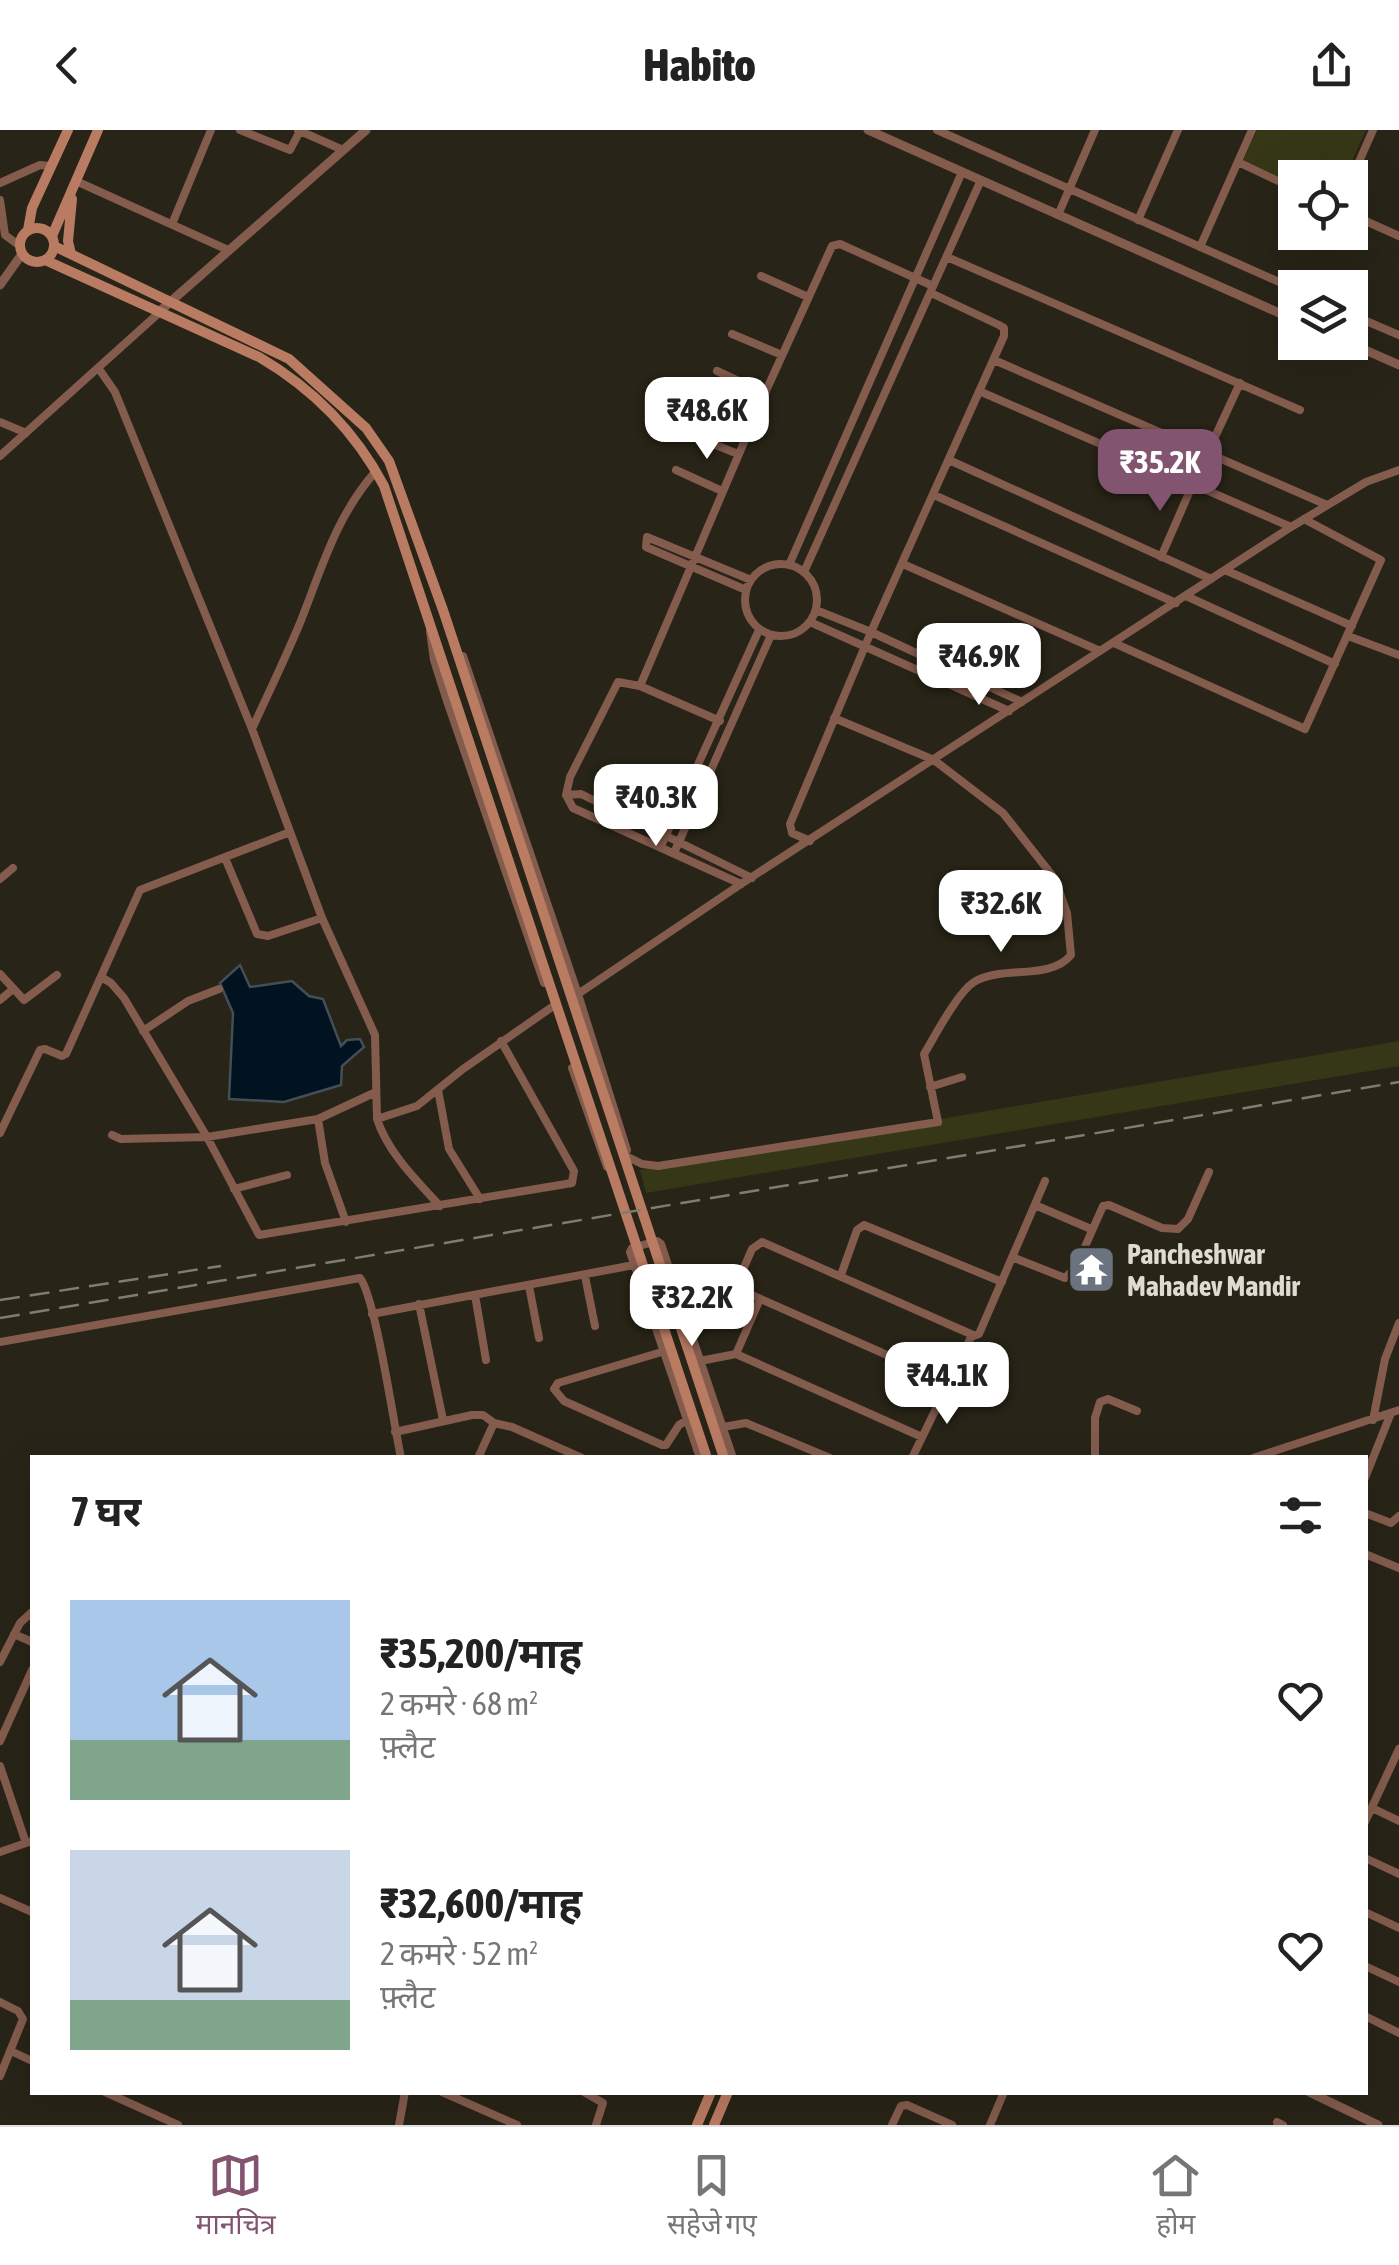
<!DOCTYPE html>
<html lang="hi">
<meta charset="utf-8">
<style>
:root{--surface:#fff;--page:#f6f6f6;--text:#222;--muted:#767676;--line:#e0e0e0;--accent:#82546f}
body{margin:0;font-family:"Asap Condensed","Noto Sans Devanagari",sans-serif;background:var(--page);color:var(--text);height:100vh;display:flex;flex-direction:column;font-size:38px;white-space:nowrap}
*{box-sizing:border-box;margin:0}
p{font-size:32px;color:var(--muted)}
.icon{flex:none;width:55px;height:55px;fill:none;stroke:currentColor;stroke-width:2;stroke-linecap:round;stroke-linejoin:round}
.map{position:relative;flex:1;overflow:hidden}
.panel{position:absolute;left:30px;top:1325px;width:1338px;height:640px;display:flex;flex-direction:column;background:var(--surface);border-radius:0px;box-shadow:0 10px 40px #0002}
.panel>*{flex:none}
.controls{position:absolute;left:1278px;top:30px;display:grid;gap:20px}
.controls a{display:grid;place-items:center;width:90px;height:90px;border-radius:0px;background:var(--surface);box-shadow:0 10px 40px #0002;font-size:50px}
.price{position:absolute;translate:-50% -85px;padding:0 22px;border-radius:20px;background:#fff;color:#222;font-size:32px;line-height:65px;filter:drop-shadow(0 2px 5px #0008)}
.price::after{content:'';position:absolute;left:50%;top:60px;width:30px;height:22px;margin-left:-15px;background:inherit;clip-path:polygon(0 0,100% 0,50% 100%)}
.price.current{background:var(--accent);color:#fff}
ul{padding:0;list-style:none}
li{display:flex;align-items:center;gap:30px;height:250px;padding:0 40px}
li span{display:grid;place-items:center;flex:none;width:280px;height:200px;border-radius:0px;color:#555}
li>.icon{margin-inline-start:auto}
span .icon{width:120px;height:120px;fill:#fffc;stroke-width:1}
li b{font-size:42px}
h2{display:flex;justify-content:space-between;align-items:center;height:120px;padding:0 40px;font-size:42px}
header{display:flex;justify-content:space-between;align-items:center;height:130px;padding:0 40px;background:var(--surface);font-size:45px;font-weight:800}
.menu{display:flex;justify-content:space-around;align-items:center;height:140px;border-top:2px solid var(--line);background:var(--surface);font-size:28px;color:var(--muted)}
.menu a{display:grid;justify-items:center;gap:5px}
.menu .current{color:var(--accent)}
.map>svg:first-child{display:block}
</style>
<header><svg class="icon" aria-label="back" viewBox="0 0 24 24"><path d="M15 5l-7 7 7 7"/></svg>Habito<svg class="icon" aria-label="share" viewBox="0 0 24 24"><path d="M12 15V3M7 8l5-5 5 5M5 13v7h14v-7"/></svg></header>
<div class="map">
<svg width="1399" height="1995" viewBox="0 0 1399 1995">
<rect width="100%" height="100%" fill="#282417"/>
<!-- green -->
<path fill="#353716" d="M1257,0H1366L1345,47L1295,48V54L1243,31Z
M1399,911V936L646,1063L640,1040Z"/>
<!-- water -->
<path fill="#011221" stroke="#434e56" stroke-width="2.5" d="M240,835L250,857L292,851L309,866L323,869L341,916L347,910L360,909L364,917L342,936L341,955L284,972L229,969L233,883L220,853Z"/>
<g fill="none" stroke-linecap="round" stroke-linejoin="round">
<!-- minor -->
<path stroke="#845c4d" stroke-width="8" d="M240,0L290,20L300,1
M298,0L343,20
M937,0L1295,159
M1238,32L1295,59
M76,51L228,120
M1350,52L1373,0
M0,53L40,35L51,36
M0,70L5,105L20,116
M1350,84L1399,106
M1058,85L1095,0
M1138,90L1178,0
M172,94L211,0
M1200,117L1252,0
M947,127L1300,280
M761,146L808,167
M1350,184L1399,205
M732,204L782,225
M994,230L1327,375
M99,239L115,262L252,599L322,788L375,905L377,989C388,1023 417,1051 440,1076
M717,241L765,263
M979,261L1291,397
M0,292L26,303
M691,305L738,324
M1208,322L1240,253
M0,326L160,182
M949,330L1211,449
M676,340L722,361
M934,365L1176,473
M1161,427L1192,356
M745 470a36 36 0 1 1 72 0a36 36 0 1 1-72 0Z
M903,434L1100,521
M789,435L962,42
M1225,440L1352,496
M804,442L981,50
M746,460L646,417L647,407L751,450
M1186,466L1335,534
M816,480L871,502L1022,572
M810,492L1009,581
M430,501L434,530L446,568L544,853
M1348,506L1399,525
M1114,513L1305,599L1381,430L1304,389
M463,526L577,861L627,1020
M640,556L765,263L832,116L840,114L933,156
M720,591L640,556L618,552L570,647L566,665L573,678L741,754
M252,599C268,564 285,529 300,493C322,438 336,386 376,341
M566,665L581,664L752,748
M810,711L792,703L790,694L871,502L1004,206V198L999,195L931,163
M661,716L759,500
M674,723L771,505
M225,728L257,804L268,806L322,788
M0,749L13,738
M0,844L24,870L57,845
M101,847L111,853L124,868L207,1007L259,1105L572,1053L574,1041L501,911
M578,864L741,754L1291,397L1366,352L1399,340
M0,870L13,859
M143,901L188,871L219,859
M572,938L607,1037
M930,957L962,947
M438,960L449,1019L480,1069
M318,989L325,1033L346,1092
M377,989L417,976L463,939L552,877
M0,1003L40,920L45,919L62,926L66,924L140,760L290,702
M112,1005L121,1009L207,1007L318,989L376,962
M628,1027L642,1034L658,1036L938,992L924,924C935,906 957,863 974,852C1001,835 1050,851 1071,825L1067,783L1055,749L1003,683L934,630L834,588
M234,1059L287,1045
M1035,1075L1091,1099
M1012,1127L1065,1148L1076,1137L1103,1076L1109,1075L1162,1098L1178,1099L1188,1089L1209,1042
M841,1145L857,1100L864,1095L1002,1152
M585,1146L595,1196
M674,1152L695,1142L702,1143L948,1252
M529,1156L539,1208
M735,1158L752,1119L762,1112L973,1205
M475,1165L486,1230
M419,1174L443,1290
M372,1184L634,1135
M0,1212L360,1148C375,1166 394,1295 401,1328
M665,1221L558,1253L554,1259L564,1271L662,1315H666L679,1295L687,1290
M736,1224L760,1169
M700,1231L736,1224L922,1307
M1373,1290L1385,1229L1399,1193
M723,1297L746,1293L830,1328
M395,1302L472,1285H483L494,1293
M478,1328L494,1293L512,1297L582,1328
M700,1328L630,1122L632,1118L657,1111L661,1114L733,1328
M912,1328L971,1207L979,1204L1045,1051
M1095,1328V1288L1100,1272L1108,1269L1137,1281
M1253,1328L1399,1280
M1365,1348L1391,1283
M1365,1383L1391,1393L1399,1386
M1365,1424L1399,1438
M14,1504L32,1512
M0,1532L20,1493L32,1482
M0,1611L32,1540
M0,1636L26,1713
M1372,1678L1399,1691
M1365,1692L1399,1619
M0,1722L32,1711
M1365,1728L1399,1744
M0,1768L32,1782
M1365,1782L1399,1798
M1365,1836L1399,1852
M0,1872L18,1881L23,1889L0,1946
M1365,1886L1399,1903
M11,1921L32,1931
M105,1962L178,1995
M442,1962L517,1995
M584,1962L603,1973L596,1995
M1277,1992L1283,1995
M399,1995L405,1962
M892,1995L901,1976L907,1975L952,1995
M990,1995L1004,1962"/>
<!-- tertiary -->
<path stroke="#845c4d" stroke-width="9" d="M868,0L1295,190
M0,155L22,124
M160,181L366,0
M1347,212L1399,235
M1309,1962L1378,1995"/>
<!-- secondary -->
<path stroke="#ba7b63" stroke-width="10" d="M20 115a17 17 0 1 1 34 0a17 17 0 1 1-34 0Z
M28,100L32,78L68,0
M52,106L98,0
M54,116L289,229L366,298L389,331L443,480L724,1328
M71,124L68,111L72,69
M45,130L259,227C312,258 355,301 384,356L707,1328
M697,1995L711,1962
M714,1995L728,1962"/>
<!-- rail -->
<path stroke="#7f7c71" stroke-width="2.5" stroke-dasharray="20 10" stroke-linecap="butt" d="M0,1170L221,1136
M0,1188L1399,952"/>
</g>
<!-- icons -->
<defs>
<symbol id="temple-square" viewBox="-11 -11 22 22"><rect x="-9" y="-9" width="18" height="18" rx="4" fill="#6b7280" stroke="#282417"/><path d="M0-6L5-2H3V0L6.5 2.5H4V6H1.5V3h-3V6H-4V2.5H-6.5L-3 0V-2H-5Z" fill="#fff"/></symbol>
</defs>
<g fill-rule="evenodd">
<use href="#temple-square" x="1064" y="1112" width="55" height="55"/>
</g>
<g text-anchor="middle" stroke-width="8" stroke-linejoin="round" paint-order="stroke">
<!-- poi labels -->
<g font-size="28" font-weight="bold" fill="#dedbd3" stroke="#282417" text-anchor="start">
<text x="1127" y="1134">Pancheshwar<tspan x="1127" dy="32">Mahadev Mandir</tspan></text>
</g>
</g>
</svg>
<div class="controls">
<a><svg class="icon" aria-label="locate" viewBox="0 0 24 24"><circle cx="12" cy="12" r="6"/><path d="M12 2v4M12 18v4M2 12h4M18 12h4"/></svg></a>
<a><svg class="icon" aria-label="layers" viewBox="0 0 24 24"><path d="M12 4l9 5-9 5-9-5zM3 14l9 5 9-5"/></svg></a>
</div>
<b class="price" style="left:707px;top:332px">₹48.6K</b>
<b class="price current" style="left:1160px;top:384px">₹35.2K</b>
<b class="price" style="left:979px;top:578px">₹46.9K</b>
<b class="price" style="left:656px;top:719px">₹40.3K</b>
<b class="price" style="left:1001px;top:825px">₹32.6K</b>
<b class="price" style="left:692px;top:1219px">₹32.2K</b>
<b class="price" style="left:947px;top:1297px">₹44.1K</b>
<section class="panel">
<h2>7 घर<svg class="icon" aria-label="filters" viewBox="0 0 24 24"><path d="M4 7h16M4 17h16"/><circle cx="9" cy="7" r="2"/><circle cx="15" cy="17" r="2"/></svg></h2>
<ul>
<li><span style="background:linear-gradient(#a9c7e8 70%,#7fa58c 0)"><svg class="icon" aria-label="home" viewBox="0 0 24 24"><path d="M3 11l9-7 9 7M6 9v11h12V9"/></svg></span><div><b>₹35,200/माह</b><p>2 कमरे · 68 m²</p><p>फ़्लैट</p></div><svg class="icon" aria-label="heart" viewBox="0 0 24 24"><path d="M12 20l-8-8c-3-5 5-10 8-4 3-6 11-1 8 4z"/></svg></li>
<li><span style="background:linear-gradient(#c9d6e8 75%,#7fa58c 0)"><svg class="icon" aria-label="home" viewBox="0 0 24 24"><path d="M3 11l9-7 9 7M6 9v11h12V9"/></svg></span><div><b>₹32,600/माह</b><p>2 कमरे · 52 m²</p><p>फ़्लैट</p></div><svg class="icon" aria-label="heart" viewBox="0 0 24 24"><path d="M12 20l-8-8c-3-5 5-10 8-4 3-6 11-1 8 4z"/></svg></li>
</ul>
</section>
</div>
<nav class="menu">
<a class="current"><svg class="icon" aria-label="map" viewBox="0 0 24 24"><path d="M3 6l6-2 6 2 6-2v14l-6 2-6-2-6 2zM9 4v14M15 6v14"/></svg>मानचित्र</a>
<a><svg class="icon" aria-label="saved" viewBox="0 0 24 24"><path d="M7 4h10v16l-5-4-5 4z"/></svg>सहेजे गए</a>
<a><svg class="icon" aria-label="home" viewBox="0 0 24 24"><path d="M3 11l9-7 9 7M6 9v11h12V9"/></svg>होम</a>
</nav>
